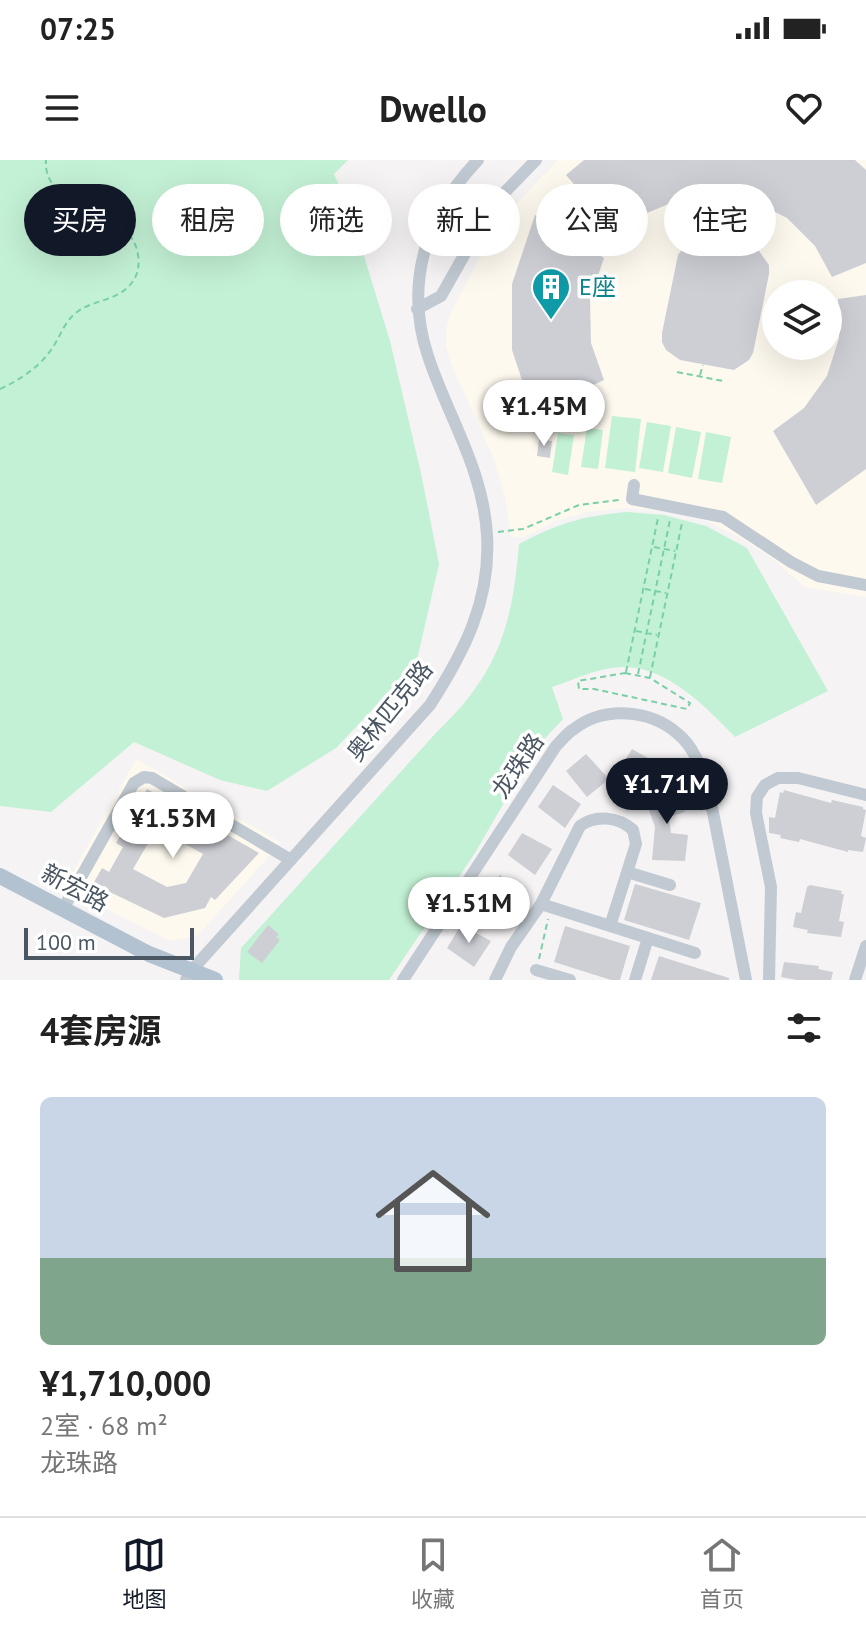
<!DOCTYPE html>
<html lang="zh">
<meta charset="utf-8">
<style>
:root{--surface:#fff;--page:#f6f6f6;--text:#222;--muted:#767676;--line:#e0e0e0;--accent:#111827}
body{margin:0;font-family:"PT Sans","Noto Sans SC",sans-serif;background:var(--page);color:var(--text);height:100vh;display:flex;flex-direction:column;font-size:30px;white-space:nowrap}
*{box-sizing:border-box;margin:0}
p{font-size:26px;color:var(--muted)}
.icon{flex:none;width:44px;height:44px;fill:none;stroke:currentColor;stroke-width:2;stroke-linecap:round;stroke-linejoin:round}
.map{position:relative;height:820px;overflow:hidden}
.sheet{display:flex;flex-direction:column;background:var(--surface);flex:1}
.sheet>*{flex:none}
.top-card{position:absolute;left:24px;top:24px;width:818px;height:72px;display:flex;gap:16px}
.controls{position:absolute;left:762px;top:120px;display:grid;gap:16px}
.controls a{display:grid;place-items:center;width:80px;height:80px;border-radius:50%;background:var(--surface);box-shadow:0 8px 32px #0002;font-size:40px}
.scale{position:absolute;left:24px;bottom:20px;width:170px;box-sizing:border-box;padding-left:8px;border:4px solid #4a5661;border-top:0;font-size:22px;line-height:28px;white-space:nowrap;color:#4a5661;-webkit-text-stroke:6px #fff;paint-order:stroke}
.price{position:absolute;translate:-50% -68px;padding:0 18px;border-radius:28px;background:#fff;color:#222;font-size:26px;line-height:52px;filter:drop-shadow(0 2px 4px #0008)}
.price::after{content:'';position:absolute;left:50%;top:48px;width:24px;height:18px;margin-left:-12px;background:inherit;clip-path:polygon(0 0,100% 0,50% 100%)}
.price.active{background:var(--accent);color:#fff}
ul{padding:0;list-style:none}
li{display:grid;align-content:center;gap:16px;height:424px;padding:0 40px}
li+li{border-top:2px solid var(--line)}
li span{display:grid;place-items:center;height:248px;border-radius:12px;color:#555}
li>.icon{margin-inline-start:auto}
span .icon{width:144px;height:144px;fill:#fffc;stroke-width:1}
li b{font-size:34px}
h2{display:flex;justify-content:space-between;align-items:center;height:96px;padding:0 40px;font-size:34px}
.chip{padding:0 28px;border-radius:36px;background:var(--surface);box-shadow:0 8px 32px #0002;font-size:28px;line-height:72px}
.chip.active{background:var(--accent);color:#fff}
.status{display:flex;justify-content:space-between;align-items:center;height:56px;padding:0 40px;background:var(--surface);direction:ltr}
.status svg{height:22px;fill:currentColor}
header{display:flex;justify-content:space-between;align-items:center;height:104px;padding:0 40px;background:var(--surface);font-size:36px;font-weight:800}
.tabs{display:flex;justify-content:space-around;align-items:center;height:112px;border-top:2px solid var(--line);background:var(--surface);font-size:22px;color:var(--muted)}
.tabs a{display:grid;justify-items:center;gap:4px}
.tabs .active{color:var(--accent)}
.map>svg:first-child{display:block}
</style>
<div class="status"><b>07:25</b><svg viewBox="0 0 49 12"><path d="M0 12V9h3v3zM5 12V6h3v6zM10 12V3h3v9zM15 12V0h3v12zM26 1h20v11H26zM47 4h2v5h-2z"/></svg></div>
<header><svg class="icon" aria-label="menu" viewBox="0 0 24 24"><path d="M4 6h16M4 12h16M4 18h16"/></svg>Dwello<svg class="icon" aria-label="heart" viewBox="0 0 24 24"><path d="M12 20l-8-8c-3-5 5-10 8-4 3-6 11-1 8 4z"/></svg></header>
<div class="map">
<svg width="866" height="820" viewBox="0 0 866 820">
<rect width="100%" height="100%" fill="#f5f3f3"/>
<!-- commercial -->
<path fill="#fdf9ef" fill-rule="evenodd" d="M558,0H866V437L805,427L774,400L741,378L704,360L664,351L627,348L587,352L553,362L524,377H511L505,337L493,297L452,206L446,186V169L451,152L487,84L517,43ZM776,134H828V186H776Z
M136,599L281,683L197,776L171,781L64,728Z"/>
<!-- green -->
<path fill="#c3f1d5" d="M0,0H348L334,14L349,47L390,181L421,313L439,404L416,504L336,588L267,631L220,620L134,582L51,652L0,646Z
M612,256L641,259L635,312L605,308Z
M647,262L671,266L663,312L639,308Z
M676,267L701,272L692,318L668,313Z
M587,268L603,270L598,309L581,307Z
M706,272L731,277L722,323L698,319Z
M558,273L574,275L568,315L552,312Z
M627,352L664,355L706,366L747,388L828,531L735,577C707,548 667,506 623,507C599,507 574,520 552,527L563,559L535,589L475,693L389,820H239L241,788L435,574C498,514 512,468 519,384C559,363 582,356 627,352Z"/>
<!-- building -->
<path fill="#cdcfd5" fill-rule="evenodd" d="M584,0H855L866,10V103L832,117L815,86L787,58L755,42L758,34L719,24V35L683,38L647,53L620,77L566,15Z
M535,55L604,98L590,139L591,183L604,220L533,253L512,190V124Z
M705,77L751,87L759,91L769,105V114L753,193L749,200L734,210L680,200L666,190L662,182V173L678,95L688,81Z
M866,135V309L816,345L773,271L804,248L827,216L839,178L838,139Z
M539,279L552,281L550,298L537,296Z
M632,589L655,602L641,633L614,618Z
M586,594L609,619L587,637L566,611Z
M553,625L581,644L565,668L538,647Z
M676,627L685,652L669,657L671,673L688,675L685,701L652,700L655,667L644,636Z
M147,629L259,693L215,740L211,737L205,748L164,758L93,724L102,708L109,712L123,687L116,683ZM157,668L203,694L186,723L167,727L133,709Z
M784,630L831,643L832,640L863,647V649L866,650L861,676L866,678L863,692L848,690V692L800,679L799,682L780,678L781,675L769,673V657L775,658L780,632L783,633Z
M522,673L552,689L535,715L508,695Z
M500,715L527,736L506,759L482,735Z
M635,724L701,743L689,780L624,760Z
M810,725L842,731L841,734H844L839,761L844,762L841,777L807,773L808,770L793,767L796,752L801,753L807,727Z
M268,765L279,774L276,777L280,780L262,803L247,792Z
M461,765L491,781L474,807L447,788Z
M565,766L630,786L620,820H611L554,802Z
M659,796L729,818V820H651Z
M784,802L819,806L818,809L833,812L831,820H797L781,817Z"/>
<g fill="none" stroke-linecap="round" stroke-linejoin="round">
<!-- path -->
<path stroke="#7ad0a6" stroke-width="2" stroke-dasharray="6 4" stroke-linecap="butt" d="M677,212L723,221
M700,215L703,205
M0,229C22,219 44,204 56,182C62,172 66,160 77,152C91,141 113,141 127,128C137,119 140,108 138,95C131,44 42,52 46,0
M498,372L523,369L579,345L619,340
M654,387L675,391
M645,429L666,433
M636,471L657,475
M626,512L658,358
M625,513L650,518L690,543L687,549L594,529H579L578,521Z
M638,514L670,360
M650,517L682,363
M539,799L548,759"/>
<!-- minor -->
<path stroke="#c1cad2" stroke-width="12" d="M417,149L441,136L475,76L502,35L536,0
M634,325L632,339L723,357L791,402L818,416L866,425
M627,712L670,725
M541,744L580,666C596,654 619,657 633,670L636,684L610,766
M63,749L134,623L144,617L152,618L291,700
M648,778L695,793
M536,810L570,820
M186,820L191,811L430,545C464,492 491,441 487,375C483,308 448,257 428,196C404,124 426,54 478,0
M403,820L556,586C562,580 567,573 574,569C604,546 650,549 678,574C694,587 701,608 708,627L746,820
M495,820L511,787L541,744L648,778L635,820
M769,820L771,727L756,653L757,637L765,625L778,618H798L866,635
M855,820L866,786"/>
<!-- major -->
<path stroke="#b3c2d1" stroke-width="16" d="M0,716L149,794L215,820"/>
</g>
<!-- icons -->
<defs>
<symbol id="building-pin" viewBox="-11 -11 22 30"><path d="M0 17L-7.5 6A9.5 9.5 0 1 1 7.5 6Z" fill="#0f9aa8" stroke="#fff"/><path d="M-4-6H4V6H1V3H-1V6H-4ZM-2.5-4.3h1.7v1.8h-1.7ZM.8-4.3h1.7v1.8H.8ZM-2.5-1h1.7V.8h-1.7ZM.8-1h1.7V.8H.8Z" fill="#fff"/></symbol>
</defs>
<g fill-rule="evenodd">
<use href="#building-pin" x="529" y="105" width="44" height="60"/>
</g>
<g text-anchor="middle" stroke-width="7" stroke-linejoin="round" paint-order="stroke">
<!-- culture labels -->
<g font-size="24" fill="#0d838f" stroke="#fff" text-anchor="start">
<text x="579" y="135">E座</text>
</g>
<!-- street labels -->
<g font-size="24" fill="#4a5661" stroke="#fff">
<text transform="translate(390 551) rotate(-51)" y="8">奥林匹克路</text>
<text transform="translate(518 606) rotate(-56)" y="8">龙珠路</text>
<text transform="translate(75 728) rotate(28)" y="8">新宏路</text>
</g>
</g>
</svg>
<div class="controls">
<a><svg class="icon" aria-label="layers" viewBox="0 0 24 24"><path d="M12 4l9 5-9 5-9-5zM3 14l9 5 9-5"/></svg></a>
</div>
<div class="scale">100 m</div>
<b class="price" style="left:544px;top:288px">¥1.45M</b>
<b class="price active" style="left:667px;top:666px">¥1.71M</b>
<b class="price" style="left:173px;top:700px">¥1.53M</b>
<b class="price" style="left:469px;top:785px">¥1.51M</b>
<div class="top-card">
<a class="chip active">买房</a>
<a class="chip">租房</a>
<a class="chip">筛选</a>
<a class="chip">新上</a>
<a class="chip">公寓</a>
<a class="chip">住宅</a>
</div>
</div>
<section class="sheet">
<h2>4套房源<svg class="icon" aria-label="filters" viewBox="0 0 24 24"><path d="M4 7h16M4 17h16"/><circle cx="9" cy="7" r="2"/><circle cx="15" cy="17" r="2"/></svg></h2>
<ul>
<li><span style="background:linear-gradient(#c9d6e8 65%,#7fa58c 0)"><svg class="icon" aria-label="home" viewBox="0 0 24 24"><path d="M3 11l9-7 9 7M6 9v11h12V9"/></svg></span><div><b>¥1,710,000</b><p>2室 · 68 m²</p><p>龙珠路</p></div></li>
</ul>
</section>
<nav class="tabs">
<a class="active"><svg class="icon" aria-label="map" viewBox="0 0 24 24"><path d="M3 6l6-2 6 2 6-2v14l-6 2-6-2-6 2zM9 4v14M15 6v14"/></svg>地图</a>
<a><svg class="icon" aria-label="saved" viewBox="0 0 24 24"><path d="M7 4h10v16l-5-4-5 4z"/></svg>收藏</a>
<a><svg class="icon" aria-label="home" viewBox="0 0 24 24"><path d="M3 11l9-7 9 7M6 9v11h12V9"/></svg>首页</a>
</nav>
